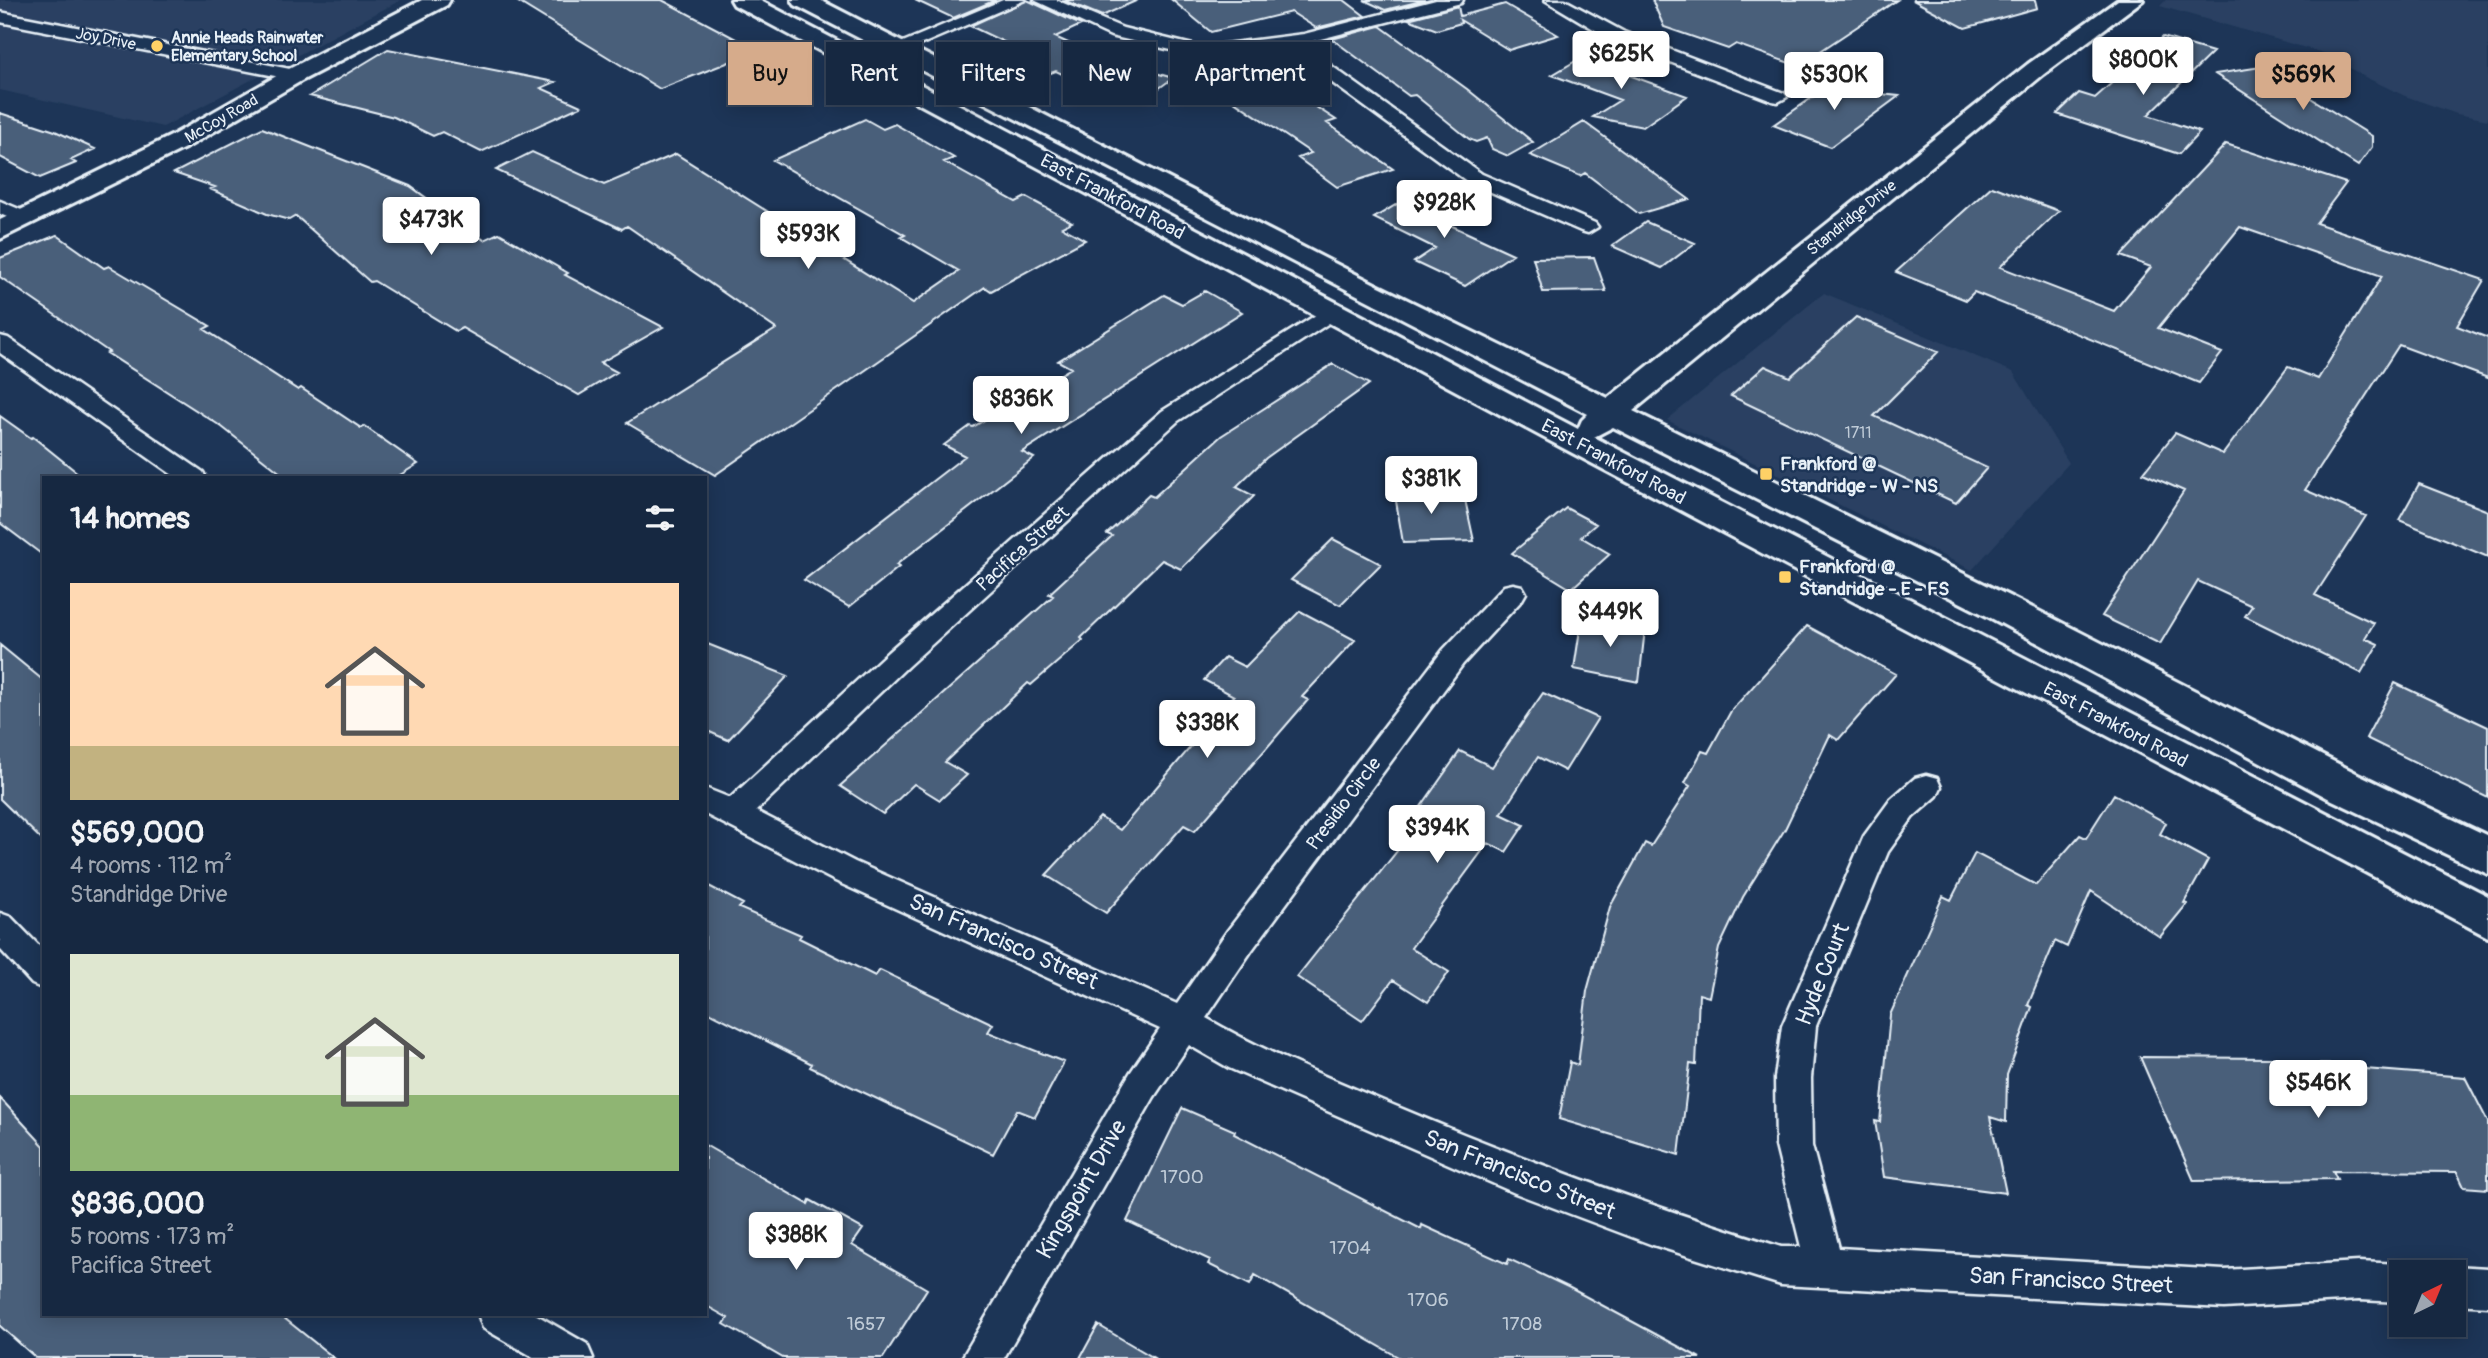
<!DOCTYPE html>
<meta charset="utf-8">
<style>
:root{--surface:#162841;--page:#23344c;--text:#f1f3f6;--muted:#9ea6b1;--line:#35445a;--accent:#d6ab8b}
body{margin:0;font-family:Pangolin,sans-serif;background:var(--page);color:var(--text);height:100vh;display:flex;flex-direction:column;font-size:26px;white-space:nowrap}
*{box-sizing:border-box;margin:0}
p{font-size:23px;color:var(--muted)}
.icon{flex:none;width:38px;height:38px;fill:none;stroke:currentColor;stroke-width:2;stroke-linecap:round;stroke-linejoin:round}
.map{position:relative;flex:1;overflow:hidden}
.sheet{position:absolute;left:42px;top:476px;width:665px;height:840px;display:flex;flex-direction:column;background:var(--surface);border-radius:0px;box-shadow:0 4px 18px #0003,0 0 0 2px var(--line)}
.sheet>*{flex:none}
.hud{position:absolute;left:728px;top:42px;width:665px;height:63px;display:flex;gap:14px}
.needle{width:46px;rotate:43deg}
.buttons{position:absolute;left:2389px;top:1260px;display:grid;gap:14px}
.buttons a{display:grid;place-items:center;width:77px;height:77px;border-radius:0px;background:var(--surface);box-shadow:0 4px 18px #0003,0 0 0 2px var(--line);font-size:35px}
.price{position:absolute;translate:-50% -60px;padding:0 16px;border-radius:7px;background:#fff;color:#222;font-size:23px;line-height:46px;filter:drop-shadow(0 2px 4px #0008)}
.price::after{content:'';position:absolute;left:50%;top:42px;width:21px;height:16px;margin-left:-10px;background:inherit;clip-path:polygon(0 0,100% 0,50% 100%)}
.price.selected{background:var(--accent);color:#111}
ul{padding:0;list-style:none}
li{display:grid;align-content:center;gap:14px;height:371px;padding:0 28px}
li span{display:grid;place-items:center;height:217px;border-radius:0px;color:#555}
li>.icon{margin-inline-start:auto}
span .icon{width:126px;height:126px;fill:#fffc;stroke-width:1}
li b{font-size:30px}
h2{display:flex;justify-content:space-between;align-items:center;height:84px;padding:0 28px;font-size:30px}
.tag{padding:0 24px;border-radius:0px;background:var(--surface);box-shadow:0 4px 18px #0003,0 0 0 2px var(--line);font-size:24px;line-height:63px}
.tag.selected{background:var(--accent);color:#111}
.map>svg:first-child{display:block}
</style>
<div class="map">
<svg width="2488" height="1358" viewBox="0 0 2488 1358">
<rect width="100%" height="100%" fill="#1d3557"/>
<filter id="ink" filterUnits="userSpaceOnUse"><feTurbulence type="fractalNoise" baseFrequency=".0143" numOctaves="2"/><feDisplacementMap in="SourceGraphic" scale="14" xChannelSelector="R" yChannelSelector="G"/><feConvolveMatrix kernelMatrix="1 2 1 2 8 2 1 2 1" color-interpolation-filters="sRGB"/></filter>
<g filter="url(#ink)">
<!-- built -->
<path fill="#2a4162" d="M0,0H401L163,127L0,90Z
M2166,0H2488V120L2457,114L2405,96L2363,76L2327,54L2160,6Z
M1824,293L2013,372L2069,463L1972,570L1667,420Z"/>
<!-- building -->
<path fill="#495e7a" stroke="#e8f1f8" stroke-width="2" d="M515,0H662L742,42L733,45L750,54L660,89Z
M915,0H996L953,18Z
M1027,0L1081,25L1055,37L1123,68L1128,65L1173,78L1140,102L1084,84L1056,71L1048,74L994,48L1006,43L970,26Z
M1063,0H1138L1102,16Z
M1172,0H1344L1365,16L1316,28L1291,12L1211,32Z
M1364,0H1425L1385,10Z
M1652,0H1897L1798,66L1736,44L1728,49L1664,27Z
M1913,0H2035L2037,8L1965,28Z
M1505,4L1558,35L1509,50L1460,20L1461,23L1437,30L1408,19L1458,6L1460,16Z
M1380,26L1467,89L1533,142L1508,156L1492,149L1487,138L1476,142L1469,139L1415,95L1409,96L1332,39Z
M2163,37L2213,52L2148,115L2200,132L2179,154L2057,114L2079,93L2095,98Z
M388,49L555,82L541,88L581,106L481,152L442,132L433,136L394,117L310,96Z
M1589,53L1632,70L1626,74L1687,96L1643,127L1593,117L1620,100L1552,75Z
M2261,67L2372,136V147L2358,166L2215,74Z
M1232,71L1302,98L1336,120L1327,123L1393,169L1337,187L1298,158L1311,153L1209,84Z
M1850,71L1853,91L1899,96L1830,147L1773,125Z
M0,113L55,131L95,149L71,160L76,163L40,178L0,157Z
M865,119L883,129L895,124L954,158L944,162L1016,202L1026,197L1072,222L1062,227L1085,240L991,291L985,287L715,475L627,423L776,329L627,226L622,229L496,170L532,152L604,185L676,154L913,303L959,271L901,237L905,235L773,160Z
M1584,122L1689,199L1639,214L1585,173L1580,176L1530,155Z
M262,128L410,186L484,240L499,233L568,273L565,275L663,327L600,363L617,372L579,395L462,328L456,331L374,281L370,282L296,216L289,220L267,214L210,189L215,187L174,173Z
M2226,144L2346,183L2316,223L2484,280L2457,326L2488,338V378L2399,345L2305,490L2366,516L2315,595L2374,623L2365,638L2378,644L2361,673L2245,616L2252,606L2198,581L2160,644L2102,616L2184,491L2143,473L2175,433L2223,454L2288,367L2318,379L2382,276L2240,227L2158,328L2222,353L2199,383L1974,292L1966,300L1896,272L1992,186L2059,211L2000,267L2114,311L2151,267L2121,256Z
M1414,194L1460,216L1448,224L1513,254L1465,286L1414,262L1435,248L1374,218Z
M1646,222L1695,243L1662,268L1612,246Z
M57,235L104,268L109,266L210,326L204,329L298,390L301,388L361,428L364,426L418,464L395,478H287L222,427L107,353L109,352L0,277V258Z
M1594,257L1606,291L1543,292L1533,258Z
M1205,291L1242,312L1022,452L1034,458L896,565L899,567L849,607L804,580L965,456L944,445L970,426L973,427L1071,368L1058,361L1164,295L1182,304Z
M1856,317L1938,352L1874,416L1987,468L1956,503L1731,396L1765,366L1790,377Z
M1333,364L1369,384L1266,458L1236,487L1254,496L1181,569L1162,560L1081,638L1083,640L1031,685L1028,683L945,762L967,775L940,800L914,784L883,814L840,786L1053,596L1049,594L1112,536L1107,534L1149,495L1154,497L1221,436Z
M0,416L31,438L33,437L84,478H44V556L0,523Z
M1393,483H1420L1422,496L1464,495L1474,541L1403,543Z
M2419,484L2488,511V557L2399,520Z
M1566,508L1596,524L1581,537L1610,554L1571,589L1512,553Z
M1333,539L1381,564L1340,605L1291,580Z
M1300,611L1355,640L1302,697L1308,700L1195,831L1184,825L1106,913L1046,875L1100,817L1120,830L1234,696L1204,680L1225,657L1245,667Z
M1582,616L1645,629L1639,682L1574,669Z
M1807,626L1896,674L1838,740L1830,735L1785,829L1743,897L1719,948L1709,997L1699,994L1696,1065L1690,1064L1679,1155L1559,1119L1570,1062L1578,1065L1587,991L1610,907L1645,843L1651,846L1690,786L1685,783L1702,751L1708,753L1731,711Z
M705,643L788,676L728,740L705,730Z
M0,645L44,681V842L0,799Z
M2395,683L2488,727V798L2366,738Z
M1543,693L1598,718L1565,771L1538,757L1501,814L1524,825L1506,852L1488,843L1411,948L1449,972L1428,1002L1393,980L1362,1021L1297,977L1428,812L1420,808L1460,751L1492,767Z
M2114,794L2166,823L2160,834L2208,860L2184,903L2187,904L2160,937L2091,891L2067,947L2055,941L2028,1005L2032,1007L2007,1075L2006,1122L1990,1117L2006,1193L1884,1177L1875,1121L1880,1122L1890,1015L1943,896L1951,900L1975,853L2036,885L2080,835L2086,838Z
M705,884L743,904L739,908L801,935L799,938L875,976L880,970L993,1024L988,1032L1064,1062L1035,1117L1017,1110L993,1154L810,1067L812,1064L705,1010Z
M2140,1057L2273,1058L2276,1064L2363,1065L2365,1069L2465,1077L2488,1122V1189L2464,1187L2457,1172L2333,1171L2337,1179L2194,1181Z
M0,1098L44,1146V1314H279L334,1358H36L0,1326Z
M1182,1108L1235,1131L1234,1134L1421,1229L1422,1225L1507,1264L1509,1259L1570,1288L1700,1358H1400L1255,1275L1250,1285L1208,1264L1210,1260L1127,1221Z
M705,1145L808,1204L810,1200L863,1229L852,1245L927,1289L883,1358H783L724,1324L728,1318L705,1305Z
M1098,1325L1154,1358H1080Z"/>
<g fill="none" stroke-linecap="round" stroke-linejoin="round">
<defs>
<path id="street" d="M1003,0H1025L868,67H856L853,63Z
M1034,0H1056L1123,28L1201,47L1304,34L1436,0H1463L1461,3L1301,44L1482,174L1595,223L1598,227L1588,233L1581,231L1468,182L1283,47L1201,57L1111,36Z
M1545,0H1565L1624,32L1784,93L1787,97L1778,102L1772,101L1612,40Z
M0,12L295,70L304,75L295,80L0,22Z
M0,201L31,214L34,218L24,224L0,214Z
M1332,305L1343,311L1340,316L1178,421L908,666L756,811L855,862L1177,1004L1228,930L1443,650L1504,586L1513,584L1522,586L1526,593L1522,600L1463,664L1252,950L1206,1018C1266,1053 1330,1078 1393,1105C1521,1159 1649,1206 1781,1247H1801L1776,1146L1775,1078L1782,1026L1864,836L1891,799L1915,778L1926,775L1937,778L1941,787L1937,796L1913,817L1888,852L1816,1026L1811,1078L1812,1146L1839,1248L2224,1270L2359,1262L2401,1264L2416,1272H2401V1302L2359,1300L2224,1308L1781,1285L1653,1245L1515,1193L1229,1068L1189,1045L1154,1097L1004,1358H962L1130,1073L1160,1029L833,880L705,814V788L730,798L888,652L1162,411Z
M0,336L8,338L203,472L206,478H177L0,353Z
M0,913L11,917L44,951V989L32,984L0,949Z
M2454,1266L2488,1268V1306L2454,1304V1272H2440Z
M478,1314H535L587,1344L593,1358H535L483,1328Z"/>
<path id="secondary" d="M422,0H450L447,5L303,80L189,146L0,239V220L171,136L287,70Z
M731,0H759L1578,429L1582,420L1588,414L795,5L792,0H820L1375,284L1608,398L2028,64L2118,0H2143L2044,74L1633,411L2019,601L2358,774L2488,836V874L2328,798L1993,619L1613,427L1594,437L2488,896V937L1563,448L734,5Z"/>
</defs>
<!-- street casing -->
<use href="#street" stroke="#e8f1f8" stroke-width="5"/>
<!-- secondary casing -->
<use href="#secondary" stroke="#e8f1f8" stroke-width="6"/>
<!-- street -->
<use href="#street" fill="#1d3557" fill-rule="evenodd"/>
<!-- secondary -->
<use href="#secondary" fill="#1d3557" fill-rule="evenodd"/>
</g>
</g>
<!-- markers -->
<g fill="#ffd166" stroke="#1d3557" stroke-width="2.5">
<circle cx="157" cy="46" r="7"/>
<rect x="1759" y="467" width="14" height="14" rx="3.5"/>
<rect x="1778" y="570" width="14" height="14" rx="3.5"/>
</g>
<g text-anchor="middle" stroke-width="5" stroke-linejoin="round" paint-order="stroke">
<!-- far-poi labels -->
<g font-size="16" font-weight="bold" fill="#e8f1f8" stroke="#1d3557" text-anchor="start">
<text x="171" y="43">Annie Heads Rainwater<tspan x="171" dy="18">Elementary School</tspan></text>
</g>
<!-- far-street labels -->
<g font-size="16" fill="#e8f1f8" stroke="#1d3557">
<text transform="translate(106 38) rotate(11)" y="6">Joy Drive</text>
<text transform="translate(221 118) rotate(-30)" y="6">McCoy Road</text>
<text transform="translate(1851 217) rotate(-39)" y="6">Standridge Drive</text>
</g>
<!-- number labels -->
<g font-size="16" fill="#c0ccd8">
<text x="1858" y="438">1711</text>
</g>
<!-- street labels -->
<g font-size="19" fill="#e8f1f8" stroke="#1d3557">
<text transform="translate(1113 196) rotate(28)" y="7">East Frankford Road</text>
<text transform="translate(1614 461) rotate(28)" y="7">East Frankford Road</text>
<text transform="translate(1022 548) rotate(-42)" y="7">Pacifica Street</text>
<text transform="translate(2116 724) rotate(28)" y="7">East Frankford Road</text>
<text transform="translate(1343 803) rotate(-53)" y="7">Presidio Circle</text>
</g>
<!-- poi labels -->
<g font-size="19" font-weight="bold" fill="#e8f1f8" stroke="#1d3557" text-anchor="start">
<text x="1780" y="470">Frankford @<tspan x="1780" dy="22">Standridge - W - NS</tspan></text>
<text x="1799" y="573">Frankford @<tspan x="1799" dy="22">Standridge - E - FS</tspan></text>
</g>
<!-- near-number labels -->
<g font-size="19" fill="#c0ccd8">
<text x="1182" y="1183">1700</text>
<text x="1350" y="1254">1704</text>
<text x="1428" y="1306">1706</text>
<text x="866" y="1330">1657</text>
<text x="1522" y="1330">1708</text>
</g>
<!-- near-street labels -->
<g font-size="23" fill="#e8f1f8" stroke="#1d3557">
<text transform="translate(1004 941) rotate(24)" y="8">San Francisco Street</text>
<text transform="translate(1822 974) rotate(-68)" y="8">Hyde Court</text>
<text transform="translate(1520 1174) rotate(22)" y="8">San Francisco Street</text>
<text transform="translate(1081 1189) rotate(-60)" y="8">Kingspoint Drive</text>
<text transform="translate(2071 1280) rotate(3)" y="8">San Francisco Street</text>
</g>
</g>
</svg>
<div class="buttons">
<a><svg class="needle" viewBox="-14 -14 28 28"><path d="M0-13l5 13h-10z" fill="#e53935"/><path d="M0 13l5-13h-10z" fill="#9ea6b1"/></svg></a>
</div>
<b class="price" style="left:1621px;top:91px">$625K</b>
<b class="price" style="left:2143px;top:97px">$800K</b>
<b class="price" style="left:1834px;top:112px">$530K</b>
<b class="price selected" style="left:2303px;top:112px">$569K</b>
<b class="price" style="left:1444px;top:240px">$928K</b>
<b class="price" style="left:431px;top:257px">$473K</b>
<b class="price" style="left:808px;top:271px">$593K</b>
<b class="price" style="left:1021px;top:436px">$836K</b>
<b class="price" style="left:1431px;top:516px">$381K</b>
<b class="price" style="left:1610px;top:649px">$449K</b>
<b class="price" style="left:1207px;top:760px">$338K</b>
<b class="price" style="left:1437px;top:865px">$394K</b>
<b class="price" style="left:2318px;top:1120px">$546K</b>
<b class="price" style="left:796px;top:1272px">$388K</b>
<div class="hud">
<a class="tag selected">Buy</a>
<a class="tag">Rent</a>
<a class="tag">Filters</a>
<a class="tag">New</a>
<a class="tag">Apartment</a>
</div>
<section class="sheet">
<h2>14 homes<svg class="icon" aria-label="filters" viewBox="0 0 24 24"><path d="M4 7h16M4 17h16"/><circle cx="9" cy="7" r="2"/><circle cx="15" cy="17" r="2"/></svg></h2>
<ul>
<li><span style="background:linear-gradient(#ffd9b3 75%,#c2b280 0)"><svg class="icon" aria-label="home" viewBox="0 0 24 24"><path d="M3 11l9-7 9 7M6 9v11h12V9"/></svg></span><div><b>$569,000</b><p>4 rooms · 112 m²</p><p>Standridge Drive</p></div></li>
<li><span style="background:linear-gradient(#dfe7d0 65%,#8fb573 0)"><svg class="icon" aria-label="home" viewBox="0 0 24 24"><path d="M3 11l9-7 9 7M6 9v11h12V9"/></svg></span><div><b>$836,000</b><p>5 rooms · 173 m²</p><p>Pacifica Street</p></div></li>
</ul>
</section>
</div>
